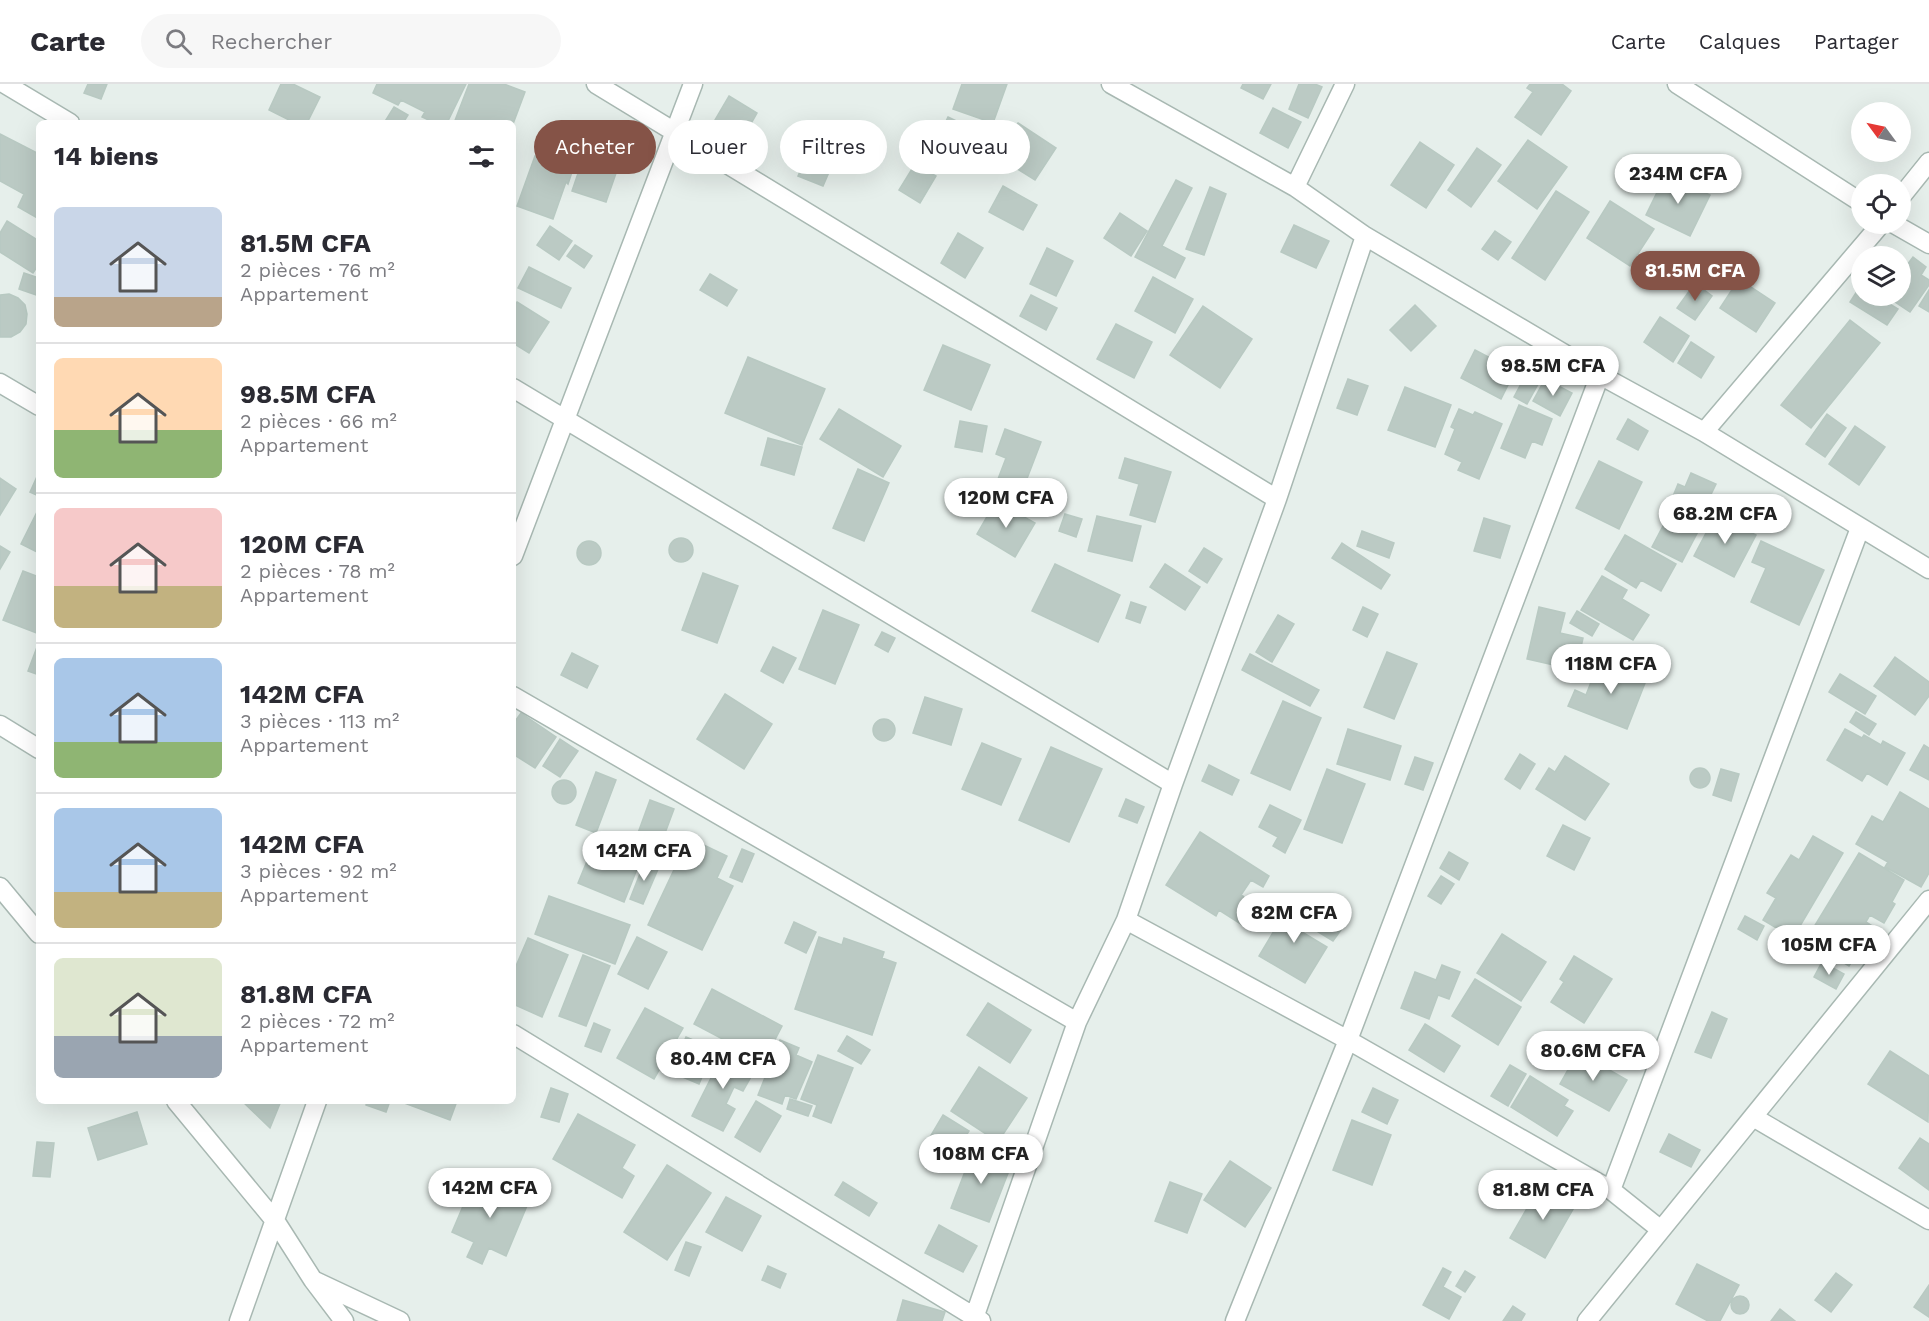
<!DOCTYPE html>
<html lang="fr">
<meta charset="utf-8">
<style>
:root{--surface:#fff;--page:#f7f7f7;--text:#2b2b33;--muted:#7c7c81;--line:#e1e1e2;--accent:#855347}
body{margin:0;font-family:"Work Sans",sans-serif;background:var(--page);color:var(--text);height:100vh;display:flex;flex-direction:column;font-size:22px;white-space:nowrap}
*{box-sizing:border-box;margin:0}
p{font-size:20px;color:var(--muted)}
.icon{flex:none;width:33px;height:33px;fill:none;stroke:currentColor;stroke-width:2;stroke-linecap:round;stroke-linejoin:round}
.map{position:relative;flex:1;overflow:hidden}
.details{position:absolute;left:36px;top:36px;width:480px;height:984px;display:flex;flex-direction:column;background:var(--surface);border-radius:9px;box-shadow:0 6px 24px #0002}
.details>*{flex:none}
.guide{position:absolute;left:534px;top:36px;width:570px;height:54px;display:flex;gap:12px}
.needle{width:39px;rotate:303deg}
.fabs{position:absolute;left:1851px;top:18px;display:grid;gap:12px}
.fabs a{display:grid;place-items:center;width:60px;height:60px;border-radius:50%;background:var(--surface);box-shadow:0 6px 24px #0002;font-size:30px}
.price{position:absolute;translate:-50% -51px;padding:0 14px;border-radius:21px;background:#fff;color:#222;font-size:20px;line-height:39px;filter:drop-shadow(0 2px 3px #0008)}
.price::after{content:'';position:absolute;left:50%;top:36px;width:18px;height:14px;margin-left:-9px;background:inherit;clip-path:polygon(0 0,100% 0,50% 100%)}
.price.selected{background:var(--accent);color:#fff}
ul{padding:0;list-style:none}
li{display:flex;align-items:center;gap:18px;height:150px;padding:0 18px}
li+li{border-top:2px solid var(--line)}
li span{display:grid;place-items:center;flex:none;width:168px;height:120px;border-radius:9px;color:#555}
li>.icon{margin-inline-start:auto}
span .icon{width:72px;height:72px;fill:#fffc;stroke-width:1}
li b{font-size:26px}
h2{display:flex;justify-content:space-between;align-items:center;height:72px;padding:0 18px;font-size:26px}
.chip{padding:0 21px;border-radius:27px;background:var(--surface);box-shadow:0 6px 24px #0002;font-size:21px;line-height:54px}
.chip.selected{background:var(--accent);color:#fff}
header{display:flex;align-items:center;gap:36px;box-sizing:border-box;height:84px;padding:0 30px;background:var(--surface);border-bottom:2px solid var(--line)}
header strong{font-size:28px}
nav{display:flex;gap:33px;margin-inline-start:auto;font-size:21px}
.search{width:420px;height:54px;background:var(--page);display:flex;align-items:center;gap:15px;box-sizing:border-box;padding:0 21px;border-radius:33px;color:var(--muted);font-size:22px}
.map>svg:first-child{display:block}
</style>
<header>
<strong>Carte</strong>
<div class="search"><svg class="icon" aria-label="search" viewBox="0 0 24 24"><circle cx="10" cy="10" r="6"/><path d="M15 15l6 6"/></svg>Rechercher</div>
<nav><a>Carte</a><a>Calques</a><a>Partager</a></nav>
</header>
<div class="map">
<svg width="1929" height="1237" viewBox="0 0 1929 1237">
<rect width="100%" height="100%" fill="#e6efeb"/>
<!-- building -->
<path fill="#bbcac4" stroke="#b8c9c2" stroke-width="1.5" d="M88,0H107L101,15L84,9Z
M281,0H293L320,13L307,39H295L269,26Z
M377,0H466L447,39H435L422,33L425,28L401,16L398,21L373,9Z
M469,0H504L525,8L513,40L454,39Z
M962,0H1007L993,39L953,25Z
M1243,0H1271L1263,15L1241,4Z
M1299,0H1315L1322,3L1308,34L1289,25Z
M1530,0H1562L1571,7L1541,51L1515,33L1533,8L1527,4Z
M729,12L757,29L744,52L715,36Z
M394,23L408,31L403,39H384Z
M1273,24L1301,38L1288,64L1260,49Z
M948,33L965,41L954,65L937,56Z
M1018,39L1056,64L1035,96L997,72Z
M818,45L843,56L823,102L798,92Z
M0,50L39,70V135L18,123L24,110L0,97Z
M1528,56L1567,83L1537,125L1498,97Z
M589,57L623,69L606,118L572,107Z
M1420,58L1454,81L1426,124L1391,101Z
M1477,64L1501,81L1471,123L1448,106Z
M535,72L573,85L568,100L566,98L553,135L517,122Z
M915,80L936,92L920,119L899,106Z
M1666,90L1710,111L1690,152L1646,131Z
M1176,96L1192,104L1162,162L1185,174L1175,194L1135,173Z
M1003,102L1037,121L1023,146L989,128Z
M1210,103L1226,110L1204,171L1186,165Z
M1556,107L1589,128L1545,196L1512,174Z
M1610,117L1654,145L1630,182L1587,154Z
M1120,129L1147,147L1131,172L1104,154Z
M7,137L39,157V180L33,189L0,168V149Z
M1294,141L1329,157L1316,184L1281,168Z
M550,142L572,157L559,176L537,161Z
M1495,147L1511,158L1498,176L1482,165Z
M958,149L983,164L965,194L941,179Z
M575,161L592,172L584,184L567,172Z
M1047,164L1073,177L1056,212L1030,200Z
M1913,173L1926,183L1921,191L1929,196V201L1910,228L1886,212H1900V177L1907,181Z
M529,183L571,204L561,224L518,204Z
M24,189L39,194V212L19,205Z
M710,190L737,206L727,222L700,206Z
M1153,193L1193,215L1175,249L1135,227Z
M1739,195L1775,219L1756,248L1720,224Z
M1695,199L1712,212L1695,236L1677,224Z
M1861,201L1862,212H1877L1898,225L1887,241L1850,218Z
M1929,206V228L1919,222Z
M9,210L18,214L25,221L27,230L26,240L20,248L11,253H0V211Z
M1031,211L1057,224L1046,246L1020,232Z
M517,218L549,238L529,269L513,259V224Z
M1415,221L1436,242L1411,267L1390,246Z
M1203,222L1252,255L1220,304L1170,271Z
M1660,233L1689,252L1673,278L1644,258Z
M1850,236L1880,259L1811,344L1781,321Z
M1116,240L1152,258L1134,294L1097,275Z
M1691,258L1714,273L1701,294L1678,279Z
M943,261L990,281L971,326L924,306Z
M1475,266L1515,287L1501,315L1461,294Z
M748,273L825,305L802,361L725,329Z
M1529,285L1542,293L1527,320L1514,313Z
M1348,295L1368,302L1357,331L1337,324Z
M1545,295L1572,309L1560,332L1533,317Z
M1405,303L1451,321L1435,363L1388,346Z
M1519,321L1552,335L1542,361L1532,357L1525,374L1501,364Z
M839,325L901,362L883,393L820,355Z
M1459,325L1473,331L1475,328L1502,340L1479,395L1458,386L1462,378L1445,370L1455,345L1451,343Z
M1827,330L1846,344L1825,373L1806,360Z
M1628,335L1648,347L1638,366L1617,355Z
M960,337L987,342L982,368L955,363Z
M1855,342L1885,363L1859,401L1829,380Z
M1005,345L1041,358L1023,405L998,395L1006,374L996,370Z
M768,354L802,363L794,391L761,381Z
M1125,374L1171,388L1155,438L1130,431L1139,400L1119,394Z
M1599,377L1642,398L1619,445L1576,424Z
M858,385L889,399L864,457L833,444Z
M39,388V412L30,408Z
M1691,389L1716,400L1701,431L1671,417L1678,400L1685,403Z
M0,394L16,405L0,431Z
M996,417L1035,439L1015,473L977,450Z
M1673,423L1703,438L1682,478L1652,463Z
M39,424V469L21,460Z
M1065,430L1082,435L1076,453L1059,447Z
M1716,430L1756,451L1734,493L1694,472Z
M1097,432L1141,442L1132,477L1088,467Z
M1484,434L1510,442L1500,474L1474,467Z
M1362,447L1394,459L1389,474L1357,462Z
M1625,451L1676,480L1661,507L1641,496L1636,504L1605,485Z
M669 466a12 12 0 1 1 24 0a12 12 0 1 1-24 0Z
M577 469a12 12 0 1 1 24 0a12 12 0 1 1-24 0Z
M1761,457L1824,486L1799,541L1751,518L1766,484L1752,478Z
M1342,459L1390,491L1381,505L1332,474Z
M0,462L10,468L0,485Z
M1204,464L1222,475L1207,499L1189,487Z
M1055,480L1120,511L1098,558L1032,527Z
M1165,480L1200,503L1185,526L1150,503Z
M23,487L39,493V550L3,536Z
M703,489L738,502L717,559L682,546Z
M1602,492L1627,506L1622,515L1649,531L1633,556L1581,526Z
M1131,518L1146,523L1140,539L1126,534Z
M1363,523L1378,530L1367,553L1353,546Z
M1539,523L1565,529L1560,549L1583,554L1576,586L1527,575Z
M823,526L859,541L835,600L799,585Z
M1577,527L1599,540L1592,552L1570,539Z
M1278,531L1294,540L1272,578L1256,568Z
M882,548L895,554L888,568L875,561Z
M37,563L39,564V591L28,587Z
M773,563L796,574L783,599L761,587Z
M1387,568L1417,580L1394,635L1364,623Z
M572,569L598,582L587,604L561,591Z
M1250,570L1319,606L1310,622L1242,586Z
M1895,573L1929,598V612L1915,631L1874,602Z
M1600,575L1647,594L1627,645L1568,622L1575,606L1586,611Z
M1840,590L1876,612L1865,630L1829,608Z
M725,610L772,640L744,685L697,655Z
M925,613L962,625L951,661L913,649Z
M1283,617L1321,634L1290,706L1251,689Z
M1856,628L1876,640L1869,651L1850,638Z
M521,629L556,653L535,684L513,670V640Z
M873 646a11 11 0 1 1 22 0a11 11 0 1 1-22 0Z
M1348,645L1401,662L1390,696L1337,680Z
M1845,645L1862,654L1864,651L1881,661L1883,657L1905,669L1887,701L1867,689L1862,697L1827,676Z
M560,655L578,667L560,693L543,682Z
M982,659L1021,675L1001,721L962,705Z
M1924,661L1929,664V696L1910,686Z
M1051,663L1102,685L1069,758L1019,736Z
M1520,670L1535,680L1520,705L1505,695Z
M1565,672L1609,700L1585,736L1536,705L1549,684L1555,688Z
M1415,673L1433,679L1423,706L1405,700Z
M1209,681L1239,696L1232,711L1202,697Z
M1690 694a10 10 0 1 1 20 0a10 10 0 1 1-20 0Z
M1327,685L1365,700L1342,759L1304,745Z
M1721,685L1739,690L1731,717L1713,711Z
M596,688L616,696L596,749L576,741Z
M552 708a12 12 0 1 1 24 0a12 12 0 1 1-24 0Z
M1900,708L1929,725V789L1921,803L1885,783L1888,778L1856,760L1872,732L1883,738Z
M1126,715L1144,723L1137,739L1119,732Z
M650,716L674,725L658,768L634,760Z
M1270,721L1301,736L1285,769L1273,762L1278,753L1259,743Z
M1563,741L1590,754L1574,786L1547,772Z
M1200,748L1269,792L1263,803L1251,796L1241,811L1261,823L1247,844L1219,826L1216,832L1166,801Z
M1813,752L1843,769L1793,854L1763,836L1776,814L1767,809L1791,771L1799,776Z
M597,753L643,770L624,818L578,799Z
M689,754L727,772L717,794L733,802L702,866L648,841Z
M742,765L754,770L742,798L730,793Z
M1449,768L1468,779L1459,796L1440,784Z
M1859,769L1904,796L1892,818L1895,820L1884,839L1870,831L1866,838L1880,847L1867,868L1860,864L1849,882L1806,856Z
M645,777L659,783L643,820L630,815Z
M1441,792L1454,800L1441,820L1428,812Z
M549,812L630,841L615,880L535,850Z
M1293,815L1314,828L1302,848L1327,863L1305,899L1259,872Z
M1745,832L1764,842L1757,856L1738,845Z
M1323,834L1341,846L1333,857L1315,846Z
M794,838L816,848L806,869L785,859Z
M1502,850L1546,878L1521,917L1477,889Z
M637,853L667,868L648,905L618,890Z
M819,853L842,861L844,854L884,868L882,874L896,879L872,951L795,925Z
M528,854L568,871L542,933L513,920V889Z
M583,871L610,882L586,942L559,932Z
M1574,872L1612,895L1584,939L1551,918L1564,898L1560,895Z
M1822,878L1844,890L1836,905L1814,893Z
M1442,881L1460,888L1449,915L1438,911L1429,935L1401,924L1415,888L1436,896Z
M1475,895L1521,923L1498,961L1452,932Z
M712,905L782,942L764,977L694,940Z
M988,919L1031,946L1010,979L967,951Z
M645,924L683,944L654,995L617,974Z
M1712,928L1727,935L1711,974L1695,968Z
M594,939L610,946L601,968L585,962Z
M1425,940L1460,962L1444,988L1409,966Z
M847,952L870,966L861,980L838,967Z
M686,953L714,965L699,1000L671,988Z
M780,956L799,964L796,971L812,978L796,1015L785,1011L782,1020L758,1011Z
M725,966L757,982L743,1007L734,1003L726,1020L735,1025L723,1047L692,1032Z
M1890,967L1929,992L1928,1038L1868,1000Z
M1578,968L1627,996L1609,1027L1560,1000Z
M818,971L853,984L831,1039L813,1032L817,1021L801,1015Z
M1510,981L1526,990L1508,1022L1491,1012Z
M979,983L1027,1014L998,1058L951,1027Z
M1530,992L1568,1016L1564,1022L1573,1027L1557,1052L1511,1023Z
M551,1004L568,1010L559,1038L541,1033Z
M1373,1004L1398,1016L1387,1040L1362,1028Z
M790,1015L812,1022L808,1032L787,1025Z
M242,1017H281L270,1044Z
M367,1017H390L386,1028L366,1021Z
M399,1017H457L450,1036Z
M756,1017L781,1032L760,1068L735,1053Z
M137,1028L147,1060L98,1076L88,1044Z
M578,1030L635,1061L622,1084L634,1092L622,1114L553,1075Z
M943,1031L969,1047L955,1069L930,1053Z
M1352,1036L1391,1051L1372,1101L1333,1086Z
M1669,1050L1700,1066L1691,1083L1660,1068Z
M1920,1054L1929,1060V1106L1899,1084Z
M37,1058L54,1059L50,1093L33,1092Z
M974,1064L1012,1079L989,1138L951,1124Z
M1230,1077L1271,1104L1245,1143L1204,1116Z
M667,1081L711,1109L667,1176L624,1148Z
M475,1094L529,1117L506,1172L489,1164L482,1180L467,1173L474,1158L452,1148Z
M843,1098L877,1119L869,1132L835,1111Z
M1170,1098L1202,1110L1187,1149L1155,1137Z
M1541,1100L1576,1120L1545,1174L1510,1154Z
M726,1113L761,1132L742,1167L706,1148Z
M939,1141L977,1162L963,1188L925,1169Z
M686,1158L701,1163L689,1192L675,1186Z
M1697,1180L1739,1201L1720,1237H1708L1676,1220Z
M768,1182L786,1190L780,1204L762,1196Z
M1443,1184L1451,1188L1443,1203L1461,1213L1449,1235L1423,1221Z
M1465,1187L1475,1193L1465,1208L1456,1202Z
M1836,1189L1852,1201L1831,1228L1815,1216Z
M1929,1201V1233L1914,1223Z
M1731 1221a9 9 0 1 1 18 0a9 9 0 1 1-18 0Z
M903,1216L945,1228L942,1237H897Z
M1513,1222L1525,1230L1521,1237H1503Z
M1780,1225L1795,1237H1771Z"/>
<g fill="none" stroke-linecap="round" stroke-linejoin="round">
<defs>
<path id="minor" d="M5,0L70,39
M596,0L1277,415
M1111,0L1295,103L1365,152L1600,291L1704,348L1929,485
M1677,0L1862,119
M1295,103L1345,0
M1900,114L1929,78
M1894,140L1929,160
M0,299L39,322
M513,304L1173,700
M1704,348L1881,140
M513,472L693,0
M513,612L1077,938
M0,641L39,665
M0,803L39,850
M1126,836L1348,956L1611,1106L1661,1146
M513,950L981,1237
M176,1017L276,1138L313,1196L344,1237
M1753,1033L1929,1136
M1611,1106L1860,444
M315,1197L400,1237
M239,1237L317,1017
M973,1237L1077,938L1126,836L1173,700L1277,415L1365,152
M1235,1237L1348,956L1600,291
M1587,1237L1929,816"/>
</defs>
<!-- minor casing -->
<use href="#minor" stroke="#a8b8b2" stroke-width="21"/>
<!-- minor -->
<use href="#minor" stroke="#fff" stroke-width="18"/>
</g>
</svg>
<div class="fabs">
<a><svg class="needle" viewBox="-14 -14 28 28"><path d="M0-13l5 13h-10z" fill="#e53935"/><path d="M0 13l5-13h-10z" fill="#7c7c81"/></svg></a>
<a><svg class="icon" aria-label="locate" viewBox="0 0 24 24"><circle cx="12" cy="12" r="6"/><path d="M12 2v4M12 18v4M2 12h4M18 12h4"/></svg></a>
<a><svg class="icon" aria-label="layers" viewBox="0 0 24 24"><path d="M12 4l9 5-9 5-9-5zM3 14l9 5 9-5"/></svg></a>
</div>
<b class="price" style="left:1678px;top:121px">234M CFA</b>
<b class="price selected" style="left:1695px;top:218px">81.5M CFA</b>
<b class="price" style="left:1553px;top:313px">98.5M CFA</b>
<b class="price" style="left:1006px;top:445px">120M CFA</b>
<b class="price" style="left:1725px;top:461px">68.2M CFA</b>
<b class="price" style="left:1611px;top:611px">118M CFA</b>
<b class="price" style="left:644px;top:798px">142M CFA</b>
<b class="price" style="left:1294px;top:860px">82M CFA</b>
<b class="price" style="left:1829px;top:892px">105M CFA</b>
<b class="price" style="left:1593px;top:998px">80.6M CFA</b>
<b class="price" style="left:723px;top:1006px">80.4M CFA</b>
<b class="price" style="left:981px;top:1101px">108M CFA</b>
<b class="price" style="left:490px;top:1135px">142M CFA</b>
<b class="price" style="left:1543px;top:1137px">81.8M CFA</b>
<div class="guide">
<a class="chip selected">Acheter</a>
<a class="chip">Louer</a>
<a class="chip">Filtres</a>
<a class="chip">Nouveau</a>
</div>
<section class="details">
<h2>14 biens<svg class="icon" aria-label="filters" viewBox="0 0 24 24"><path d="M4 7h16M4 17h16"/><circle cx="9" cy="7" r="2"/><circle cx="15" cy="17" r="2"/></svg></h2>
<ul>
<li><span style="background:linear-gradient(#c9d6e8 75%,#b9a48a 0)"><svg class="icon" aria-label="home" viewBox="0 0 24 24"><path d="M3 11l9-7 9 7M6 9v11h12V9"/></svg></span><div><b>81.5M CFA</b><p>2 pièces · 76 m²</p><p>Appartement</p></div></li>
<li><span style="background:linear-gradient(#ffd9b3 60%,#8fb573 0)"><svg class="icon" aria-label="home" viewBox="0 0 24 24"><path d="M3 11l9-7 9 7M6 9v11h12V9"/></svg></span><div><b>98.5M CFA</b><p>2 pièces · 66 m²</p><p>Appartement</p></div></li>
<li><span style="background:linear-gradient(#f6c9c9 65%,#c2b280 0)"><svg class="icon" aria-label="home" viewBox="0 0 24 24"><path d="M3 11l9-7 9 7M6 9v11h12V9"/></svg></span><div><b>120M CFA</b><p>2 pièces · 78 m²</p><p>Appartement</p></div></li>
<li><span style="background:linear-gradient(#a9c7e8 70%,#8fb573 0)"><svg class="icon" aria-label="home" viewBox="0 0 24 24"><path d="M3 11l9-7 9 7M6 9v11h12V9"/></svg></span><div><b>142M CFA</b><p>3 pièces · 113 m²</p><p>Appartement</p></div></li>
<li><span style="background:linear-gradient(#a9c7e8 70%,#c2b280 0)"><svg class="icon" aria-label="home" viewBox="0 0 24 24"><path d="M3 11l9-7 9 7M6 9v11h12V9"/></svg></span><div><b>142M CFA</b><p>3 pièces · 92 m²</p><p>Appartement</p></div></li>
<li><span style="background:linear-gradient(#dfe7d0 65%,#9aa5b1 0)"><svg class="icon" aria-label="home" viewBox="0 0 24 24"><path d="M3 11l9-7 9 7M6 9v11h12V9"/></svg></span><div><b>81.8M CFA</b><p>2 pièces · 72 m²</p><p>Appartement</p></div></li>
</ul>
</section>
</div>
